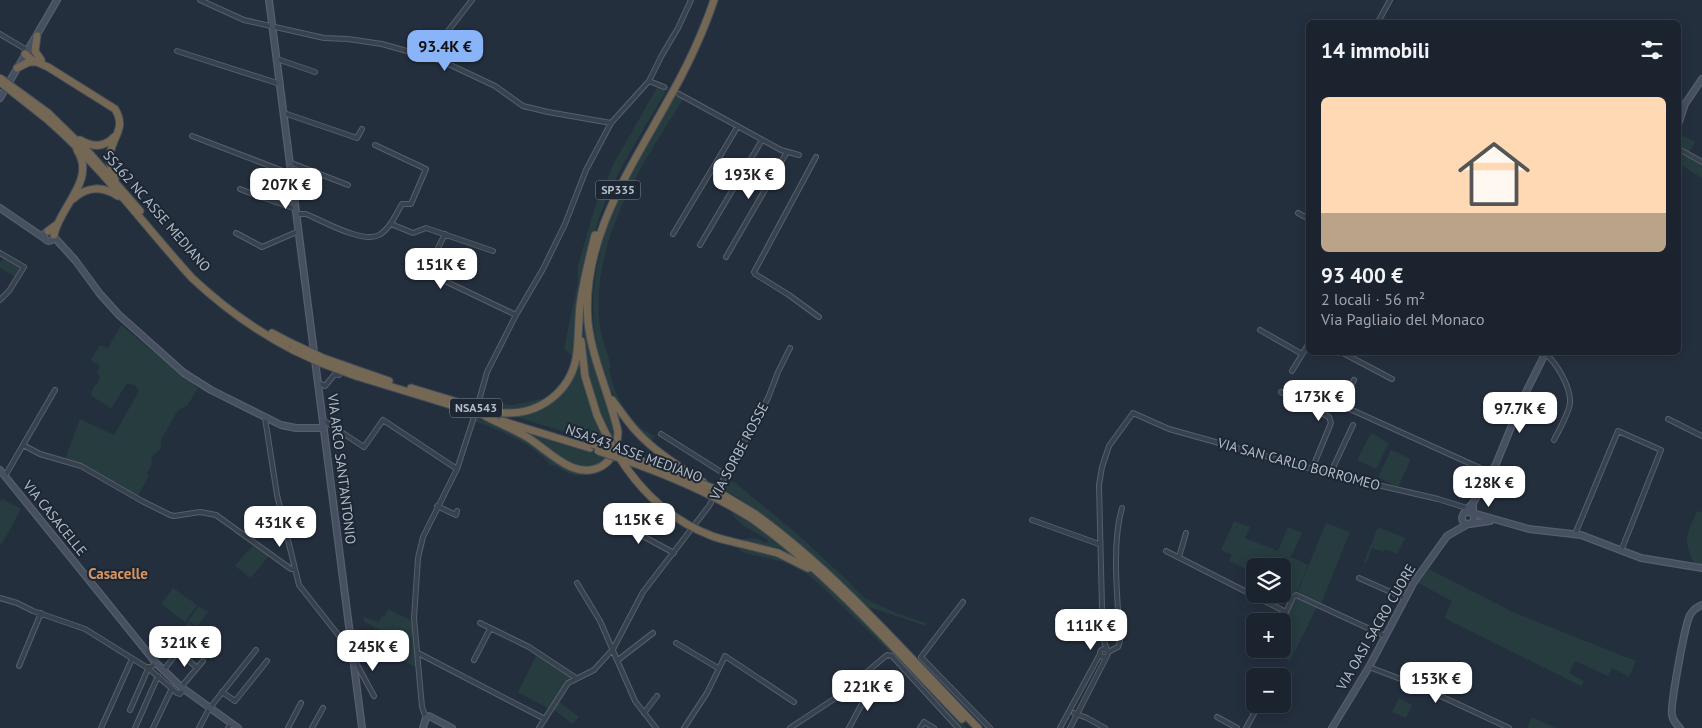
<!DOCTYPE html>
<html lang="it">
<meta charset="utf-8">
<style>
:root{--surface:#1b232e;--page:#282f3a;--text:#f1f3f6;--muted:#a0a4aa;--line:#39404a;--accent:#8ab4f8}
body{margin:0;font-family:"PT Sans",sans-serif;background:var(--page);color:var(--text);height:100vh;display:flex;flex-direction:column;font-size:19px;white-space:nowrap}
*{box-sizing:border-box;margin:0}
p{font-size:16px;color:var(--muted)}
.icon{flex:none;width:28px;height:28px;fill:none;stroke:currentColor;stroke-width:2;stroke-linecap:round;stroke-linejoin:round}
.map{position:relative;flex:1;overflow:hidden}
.sheet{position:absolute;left:1306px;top:20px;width:375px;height:335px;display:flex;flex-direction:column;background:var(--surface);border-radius:8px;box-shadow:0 2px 12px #0003,0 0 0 1px var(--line)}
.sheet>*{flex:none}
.buttons{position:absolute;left:1246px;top:558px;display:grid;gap:10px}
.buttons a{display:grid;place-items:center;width:45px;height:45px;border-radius:8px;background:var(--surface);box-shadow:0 2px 12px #0003,0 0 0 1px var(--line);font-size:25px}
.price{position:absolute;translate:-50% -42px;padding:0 11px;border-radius:10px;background:#fff;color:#222;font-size:16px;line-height:32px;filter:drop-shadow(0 1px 2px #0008)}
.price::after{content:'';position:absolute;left:50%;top:30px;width:15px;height:11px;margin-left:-8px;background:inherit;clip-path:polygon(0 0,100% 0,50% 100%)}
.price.current{background:var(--accent);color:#111}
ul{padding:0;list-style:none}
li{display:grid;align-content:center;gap:10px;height:265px;padding:0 15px}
li span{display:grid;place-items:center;height:155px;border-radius:8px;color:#555}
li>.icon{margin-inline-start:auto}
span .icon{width:90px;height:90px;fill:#fffc;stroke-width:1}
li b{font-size:21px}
h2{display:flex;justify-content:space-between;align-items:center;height:60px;padding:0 15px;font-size:21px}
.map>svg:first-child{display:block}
</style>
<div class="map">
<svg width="1702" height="728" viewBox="0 0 1702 728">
<rect width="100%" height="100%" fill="#242f3e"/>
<!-- green -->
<path fill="#263c3f" d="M658,86L666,91C645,128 620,165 604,205C585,252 581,304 574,354L583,347L584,313L588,285L590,352L616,432L609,458C598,466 588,469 574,466L517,428L592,452L595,441L510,415L536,405L511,410L479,405L480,400L512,405L541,399L545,400C560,386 568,377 573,357L564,349L578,282V265L595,207L614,163Z
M675,95L683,99C642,165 593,237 599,318C600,334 607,351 611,366L609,369C614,395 629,425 655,436L651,442C644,435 636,428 630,420C582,359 586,277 614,208C629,168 654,132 675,95Z
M1679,134L1695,142L1689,153L1679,147Z
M1679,152L1702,164V178L1679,164Z
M4,259L21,268L16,277L0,268V262Z
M121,325L198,388L187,406L178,410L161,440V449L152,456L151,467L147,473L149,476L137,497L65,459L80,419L114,435L139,391L135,385L127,383L111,409L91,395L94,386L98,383L100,376L97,374L100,366L91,360L100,345L108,348Z
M475,417L514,432L578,471L612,459L614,460C603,472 584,480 568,473C561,470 557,465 550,465C536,445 497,429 474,421Z
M1371,433L1389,443L1376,469L1357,460Z
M1391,450L1411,459L1398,487L1378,477Z
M733,481L795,532L849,582L864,598L896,613L926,623V626L866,606L852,591L793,538L737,497L722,489L725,483Z
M2,499L21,509L2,544L0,543V502Z
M731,509L736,511L808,565L739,541C748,536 757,538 766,543L768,540C758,533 731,522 731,509Z
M1697,511L1702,512V564L1694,563C1682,538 1687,535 1697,511Z
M1234,521L1250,527L1245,538L1278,551L1288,527L1302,533L1291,557L1308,565L1296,593H1293L1283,588L1282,566H1255V574L1229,561L1232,555L1221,550Z
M1326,523L1350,532L1321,604L1297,593Z
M1378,527L1405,538L1397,554L1385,549L1383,552L1372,548L1366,563L1364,562Z
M256,544L270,554L251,578L235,566L244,555Z
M738,546L766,552L800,564L821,580L870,626L967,728H960L889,651L819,584L807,574L784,562L744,553L740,551Z
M1429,569L1513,612L1636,661L1629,677L1612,668L1608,676L1575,661L1569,673L1584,681L1581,686L1444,618L1452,601L1418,583Z
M173,588L197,605L185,622L161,604Z
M1296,597L1317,607L1290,661L1269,650L1270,649H1282L1283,624Z
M199,606L208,612L197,627L188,621Z
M388,609L412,621L418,668L371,645L373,642L383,647L387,639L379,632L380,630L363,621L364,617L379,622L382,616L384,617Z
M188,622L196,628L186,641L178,635Z
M537,654L572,678L566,683L549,709L518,692Z
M1399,698L1412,705L1406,718L1392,712Z
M558,701L579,717L573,724L554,710V708Z
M1532,717L1556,728H1527Z"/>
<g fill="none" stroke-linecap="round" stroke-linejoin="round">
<!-- street-tunnel -->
<path stroke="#3a4453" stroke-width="4" stroke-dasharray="4 2" stroke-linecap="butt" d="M664,87L679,94"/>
<defs>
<path id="street" d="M200,0L244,20L324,38L348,39L382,44L442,61L495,86L523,106L548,112L611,123
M1378,22L1390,0
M0,34L27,50
M177,51L280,84
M428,57L472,0
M277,59L315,72
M649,81L664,87
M679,94L781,150L799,155
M284,113L357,138L362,129
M192,136L291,174
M1679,149L1702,162
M816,157L754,272L755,274L789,295L819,317
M289,162L348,185
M240,189C259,197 277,202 296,209
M1298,213L1309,219
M297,214H306C323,221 363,244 379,235C390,229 396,214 402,204H411L426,169L375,145
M391,224L413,233L426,228L493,251
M236,233L262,247L299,231
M445,234L426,272L516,315
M673,234L738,126
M700,245L762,140
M0,253L24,267L9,291L0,300
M726,257L787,152
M1260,330L1302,354
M1341,352L1392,379
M1543,352C1556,361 1571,387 1570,403C1569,413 1559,430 1554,440
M1292,371L1309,343
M1354,380L1341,405L1491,473
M319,383L325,386L335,374L339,375
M1281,392L1329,417L1331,423L1312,469
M478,404L487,372L516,315L543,269L565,224L586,170L611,123L649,81L662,55L678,28L691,0
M265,418L277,495L299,585L351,651
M1668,419L1702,436
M323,420L364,447L383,420L457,469L423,537L418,558L414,618L422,707L426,718
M661,434L726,475
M23,445L40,454L81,466L142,501L170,515L174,516L200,512L216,515L291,569H295
M457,469L474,417
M1330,474L1353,425
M5,476L55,390
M717,491L768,398L778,372L790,348
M437,506L456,515L457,511
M613,520L674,553
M1032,520L1099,544
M1575,534L1618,431L1661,450L1621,551
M1166,551L1286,612
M1179,557L1186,533
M1359,578L1404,598
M577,583L600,621L635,701L656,728
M0,598L17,603L33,611L85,629L146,667H151L156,663
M963,602L921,657L990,728
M1282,621L1293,597L1296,595L1385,636
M480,623L529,647L576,678
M676,643L718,668
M1100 653a4 4 0 1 1 8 0a4 4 0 1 1-8 0Z
M1107,650L1104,641L1102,608L1099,485L1102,467L1109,446L1133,413L1169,429L1330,474L1438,499L1467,508
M1108,652L1118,647L1120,641C1118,602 1111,545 1122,508
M418,653L545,719
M188,660L197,668
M474,660L490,629
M618,660L653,633
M355,661L374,696
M19,666L41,613
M1369,667L1419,686L1509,728
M148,668L177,693L180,694L184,689
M163,671L176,654
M181,687L203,661
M222,692L235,701L267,661
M130,710L148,669
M644,713L657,696
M1074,713L1087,718L1105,728
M1217,717L1237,728
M101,728L132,659
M135,728L158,676
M153,728L172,688
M199,728L209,709L256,650
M228,728L231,723
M288,728L301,703
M312,728L323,708
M539,728L568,683L594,670L613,649L643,592L709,506L714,497
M684,728L707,693L725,656L794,702
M790,728L837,697L887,655L892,656L958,728
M849,728L871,687
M920,728L924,722L934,728
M1060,728L1100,654
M1070,728L1107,656
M1246,728L1257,708"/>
<path id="secondary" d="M269,0L362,728
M0,98L57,0
M1679,122L1685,104L1702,79
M0,208L44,238
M44 236a5 5 0 1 1 10 0a5 5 0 1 1-10 0Z
M54,237L75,260L100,294L119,315L184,373L211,390L281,425L296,428H321L324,430
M0,470L156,663L181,687L238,728
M1473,503V513L1529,529L1581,535L1641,558L1702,568
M1462 518a6 6 0 1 1 12 0a6 6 0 1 1-12 0Z
M1464,513L1473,503L1496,464L1523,398L1545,354L1548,352
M1470,524L1490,521
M423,728L426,718L429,716L452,728
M1332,728L1369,667L1414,582L1447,536L1468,524
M1680,728C1676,724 1673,721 1672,715C1670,706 1685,624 1690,615C1693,610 1697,607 1702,605"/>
<path id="highway" d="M37,36L35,51L41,60
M25,54L32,60L48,67L115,109C127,129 112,136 110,155C109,164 112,171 115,179
M17,68L29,62H38
M48,113L91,155L140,211
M48,120C102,167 144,225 192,278C223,307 256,331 293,350
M80,140C92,147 104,148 114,137
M73,199C87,186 103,186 118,196
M48,231L56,225
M54,235C59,207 97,180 77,150
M272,333L291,343
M581,341L585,376L597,415
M360,371L389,381
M356,376L487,416
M411,388L487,411
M612,400C620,410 627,421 636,431C655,452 680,467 703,482
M484,410C491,411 499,413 506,413C540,414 569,392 576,359C579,342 578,324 580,306C583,282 589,259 595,235
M485,416C500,424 516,430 530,439C551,453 575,481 602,466C615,458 617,445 618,432C610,395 592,360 588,322C581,241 629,171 666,104C685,71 702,36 714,0
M502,421L590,448
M755,514C837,573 907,655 978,728
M751,518C830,574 895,650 962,719
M746,545L778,553L808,568"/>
</defs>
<!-- street casing -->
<use href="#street" stroke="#565f6c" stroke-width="6"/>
<!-- secondary casing -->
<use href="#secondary" stroke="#565f6c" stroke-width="8"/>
<!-- highway casing -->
<use href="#highway" stroke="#434c59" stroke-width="9"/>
<!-- street -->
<use href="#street" stroke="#38414e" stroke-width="4"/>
<!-- secondary -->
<use href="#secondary" stroke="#465061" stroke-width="5.5"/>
<!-- highway -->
<use href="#highway" stroke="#746855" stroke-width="7"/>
<defs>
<path id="highway-bridge" d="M0,78L48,113
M0,82L48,120
M291,343L323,358L360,371
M293,350L321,363L356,376
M597,415C620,468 656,515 712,536C723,540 735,542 746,545
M592,444L673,472L712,488L755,514
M598,451C651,468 703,488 751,518"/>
</defs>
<!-- highway-bridge casing -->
<use href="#highway-bridge" stroke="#434c59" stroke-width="9" stroke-linecap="butt"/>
<!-- highway-bridge -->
<use href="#highway-bridge" stroke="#746855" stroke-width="7"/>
</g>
<g text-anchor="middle" stroke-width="4" stroke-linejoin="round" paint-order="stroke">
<!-- shield labels -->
<g fill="#1d2633" stroke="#878f9c" stroke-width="1">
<rect x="595.5" y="180.5" width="45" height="19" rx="4"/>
<rect x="450" y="398.5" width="52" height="19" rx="4"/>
</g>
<g font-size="12" font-weight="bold" fill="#b4bcc9">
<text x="618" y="194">SP335</text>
<text x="476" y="412">NSA543</text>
</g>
<!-- street labels -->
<g font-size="14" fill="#b4bcc9" stroke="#1d2633">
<text transform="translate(157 211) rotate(49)" y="5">SS162 NC ASSE MEDIANO</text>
<text transform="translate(739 451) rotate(-62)" y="5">VIA SORBE ROSSE</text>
<text transform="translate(634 453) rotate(20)" y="5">NSA543 ASSE MEDIANO</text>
<text transform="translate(1299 464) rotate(15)" y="5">VIA SAN CARLO BORROMEO</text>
<text transform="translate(342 469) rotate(83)" y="5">VIA ARCO SANT'ANTONIO</text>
<text transform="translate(55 518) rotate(51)" y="5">VIA CASACELLE</text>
<text transform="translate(1376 627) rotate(-60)" y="5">VIA OASI SACRO CUORE</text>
</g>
<!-- neighbourhood labels -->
<g font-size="15" font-weight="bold" fill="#d59563" stroke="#1d2633">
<text x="118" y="579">Casacelle</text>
</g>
</g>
</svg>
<div class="buttons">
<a><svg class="icon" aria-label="layers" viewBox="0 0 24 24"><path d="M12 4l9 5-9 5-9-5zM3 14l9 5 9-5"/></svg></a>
<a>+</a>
<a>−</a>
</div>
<b class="price current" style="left:445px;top:72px">93.4K €</b>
<b class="price" style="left:749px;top:200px">193K €</b>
<b class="price" style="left:286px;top:210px">207K €</b>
<b class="price" style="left:441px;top:290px">151K €</b>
<b class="price" style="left:1319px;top:422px">173K €</b>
<b class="price" style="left:1520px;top:434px">97.7K €</b>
<b class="price" style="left:1489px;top:508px">128K €</b>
<b class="price" style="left:639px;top:545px">115K €</b>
<b class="price" style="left:280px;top:548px">431K €</b>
<b class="price" style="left:1091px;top:651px">111K €</b>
<b class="price" style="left:185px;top:668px">321K €</b>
<b class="price" style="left:373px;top:672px">245K €</b>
<b class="price" style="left:1436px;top:704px">153K €</b>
<b class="price" style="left:868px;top:712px">221K €</b>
<section class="sheet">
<h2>14 immobili<svg class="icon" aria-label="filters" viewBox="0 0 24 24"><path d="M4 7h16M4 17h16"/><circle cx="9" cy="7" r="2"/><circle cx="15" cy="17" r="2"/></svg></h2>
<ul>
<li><span style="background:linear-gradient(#ffd9b3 75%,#b9a48a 0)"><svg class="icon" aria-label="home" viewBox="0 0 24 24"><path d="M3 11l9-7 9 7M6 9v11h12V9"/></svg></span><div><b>93 400 €</b><p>2 locali · 56 m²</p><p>Via Pagliaio del Monaco</p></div></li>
</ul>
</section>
</div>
